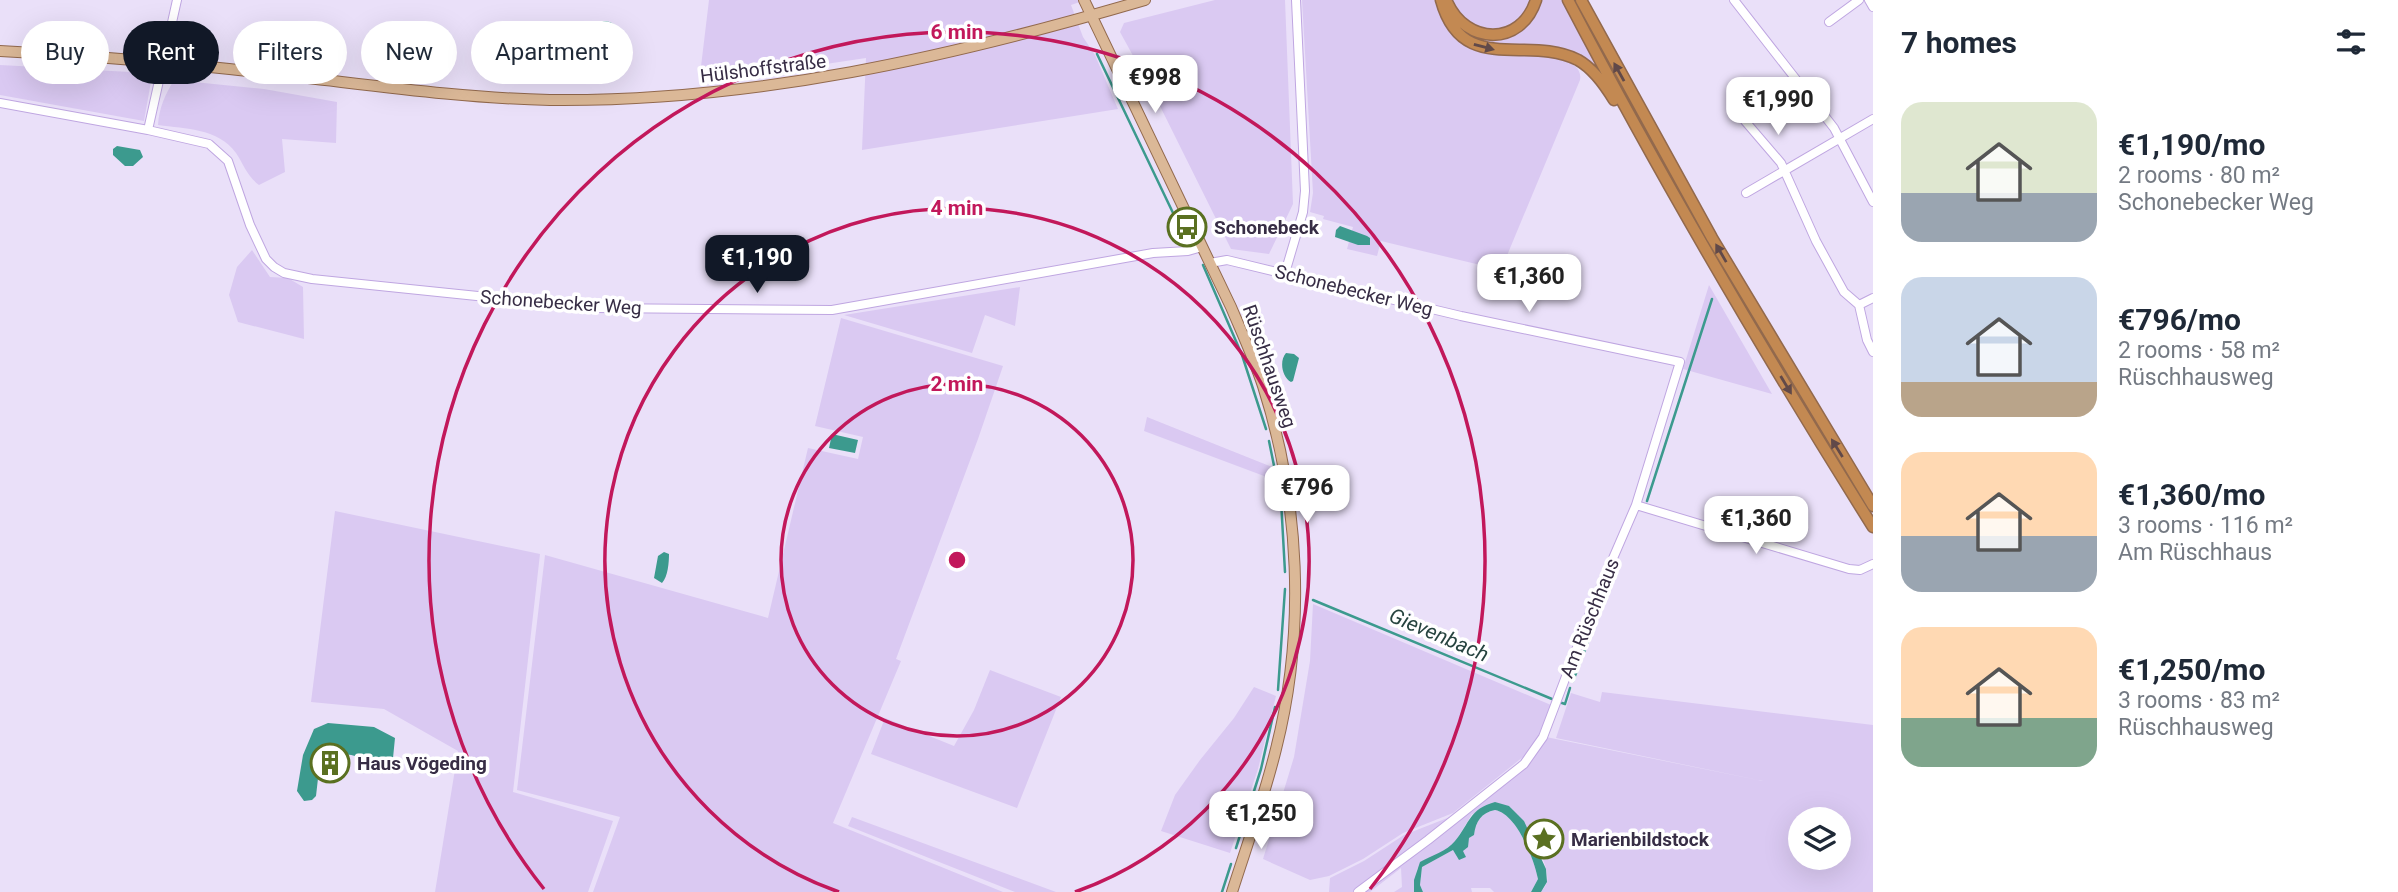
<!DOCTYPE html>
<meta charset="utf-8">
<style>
:root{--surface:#fff;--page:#f6f6f7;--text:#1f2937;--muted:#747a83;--accent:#111827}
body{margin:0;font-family:Roboto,sans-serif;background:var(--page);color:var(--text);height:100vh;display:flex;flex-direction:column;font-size:26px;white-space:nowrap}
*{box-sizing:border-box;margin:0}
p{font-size:23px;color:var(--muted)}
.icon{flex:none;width:38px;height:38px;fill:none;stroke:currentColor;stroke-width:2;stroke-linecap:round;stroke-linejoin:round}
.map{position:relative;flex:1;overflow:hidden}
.panel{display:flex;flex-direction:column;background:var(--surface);width:525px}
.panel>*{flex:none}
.top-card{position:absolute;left:21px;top:21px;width:665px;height:63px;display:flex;gap:14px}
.controls{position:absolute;left:1788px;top:807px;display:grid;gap:14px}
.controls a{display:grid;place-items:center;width:63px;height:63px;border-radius:50%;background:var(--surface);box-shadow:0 7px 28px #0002;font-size:35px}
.price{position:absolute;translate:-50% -60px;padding:0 16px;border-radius:14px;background:#fff;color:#222;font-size:23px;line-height:46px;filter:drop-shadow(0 2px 4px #0008)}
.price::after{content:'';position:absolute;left:50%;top:42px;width:21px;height:16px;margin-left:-10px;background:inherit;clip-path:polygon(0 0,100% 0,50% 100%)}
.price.active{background:var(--accent);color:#fff}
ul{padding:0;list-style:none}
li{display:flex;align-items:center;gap:21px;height:175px;padding:0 28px}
li span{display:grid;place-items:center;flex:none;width:196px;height:140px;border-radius:21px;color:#555}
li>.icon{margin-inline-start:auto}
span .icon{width:84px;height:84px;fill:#fffc;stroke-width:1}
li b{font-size:30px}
h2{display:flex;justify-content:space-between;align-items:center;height:84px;padding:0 28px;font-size:30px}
.pill{padding:0 24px;border-radius:32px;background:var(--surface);box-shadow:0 7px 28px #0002;font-size:24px;line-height:63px}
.pill.active{background:var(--accent);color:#fff}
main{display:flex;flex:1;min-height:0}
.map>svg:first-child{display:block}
</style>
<main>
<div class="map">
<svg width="1873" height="892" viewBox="0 0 1873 892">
<rect width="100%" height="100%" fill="#eae0f9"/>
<!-- green -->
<path fill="#dac9f2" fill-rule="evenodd" d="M709,0H1086L1071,5L1083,37L1095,55L1118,109L862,150L866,58L699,83Z
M1215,0H1285L1293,204L1269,254L1231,249L1154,94L1120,32L1124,23Z
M1302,0H1435C1441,24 1455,44 1479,52C1500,58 1586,47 1580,80L1501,270L1381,241L1377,256L1347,249L1353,227L1323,219L1324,216L1310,212L1313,193Z
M1450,0H1533L1515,25L1492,31L1468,24Z
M1539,0H1563L1602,74L1581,59L1500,48L1471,40L1458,24L1510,35Z
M0,65L149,73L152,76L144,121L0,95Z
M174,80L264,89L337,102L336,143L282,139L285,172L259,185C247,176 244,165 236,153C218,128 186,129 158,125C159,108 165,95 174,80Z
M252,250L270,277L288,278L303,287L304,339L238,322L229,295L237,267Z
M1709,285L1772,394L1683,369Z
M1020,287L1015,326L985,315L972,353L844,315Z
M841,318L1003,366L978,439L896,659L901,661L833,823L1003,892H593L620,817L517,790L545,555L768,618L808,448L858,459L863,437L815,426Z
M1147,417L1272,467L1278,489L1264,476L1144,431Z
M335,511L540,554L513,792L613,821L588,892H435L458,751L384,709L311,702Z
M1313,604L1551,705L1533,749L1453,813L1403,833L1363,859L1329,876L1310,880L1263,859L1294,757L1310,661Z
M990,670L1061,697L1017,808L871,754L885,718L954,746L974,710Z
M1254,687L1276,696L1258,769L1230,853L1161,831L1175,795L1200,760L1234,718Z
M1602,692L1873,725V892H1541C1543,889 1546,886 1547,882C1551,862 1522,819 1509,806L1472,814L1454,844L1417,869L1414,892H1394L1402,887L1401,868L1370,892H1329L1330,878L1364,861L1404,835L1455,815L1500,785L1546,737L1763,781L1556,738L1571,693L1600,702ZM1801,819H1839V858H1801Z
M1495,810C1517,814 1534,859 1538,879L1531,892H1494L1490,888H1471L1472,892H1423L1420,885L1422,867L1453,850L1463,851L1469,838L1474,835C1476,821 1481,813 1495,810Z
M852,817L1056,892H1015L848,826Z"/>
<!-- water -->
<path fill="#3c9a8e" d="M603,21C614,21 620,28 623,38L620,42L605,41L596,37L597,27Z
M117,146L140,150L143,157L133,166H125L113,155V149Z
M1340,226L1367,236L1370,238V245H1358L1335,237L1336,230Z
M1286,353L1294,354L1299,358L1293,381L1291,382C1282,377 1279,361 1286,353Z
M832,434L858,440L855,453L829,448Z
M664,552L669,554C669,562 668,577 662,583L654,578L658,556Z
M328,723L374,727L395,738L393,758L385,764C375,762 365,759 355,756C345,753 335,755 326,750L320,761L316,796L312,800L304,801L297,791L303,755L314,729Z
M1495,802L1509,806L1524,821L1546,869L1547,882L1541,892H1531L1538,879C1534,859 1517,814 1495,810C1481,813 1476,821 1474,835L1469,838L1468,847L1463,851L1466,857L1459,860L1453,850L1422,867L1420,885L1423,892H1414V880L1420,862C1431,856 1447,851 1455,841C1470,823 1469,809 1495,802Z"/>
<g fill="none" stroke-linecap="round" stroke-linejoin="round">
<!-- stream -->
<path stroke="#3c9a8e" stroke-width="2.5" d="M1097,54L1185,238
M1203,265L1242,355L1266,429
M1269,441L1281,500L1285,572
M1647,501L1712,299
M1313,600L1552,699
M1573,681L1605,597
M1278,690L1285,589
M1562,703L1565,704L1570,688
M1236,848L1261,769L1275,707
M1222,892L1231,864"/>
<defs>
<path id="minor" d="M1734,0L1834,128L1873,202
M1869,0L1873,7
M1829,22L1859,0
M0,103L148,130L209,144L228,161L250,225L266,259L274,267L284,273L312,279L594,308L832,310L1153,253L1188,251L1202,247
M1745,121L1781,163L1816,241L1844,292L1859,305L1867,340L1873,352
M148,130L177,0
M1746,193L1873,119
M1210,263L1227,260L1461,316L1680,362L1636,505L1595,600L1543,737L1524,764L1428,840L1358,892
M1285,273L1303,212L1305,191L1296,0
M1859,305L1873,298
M1636,505L1849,569L1860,570L1873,564"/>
<path id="major" d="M1084,0L1231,307C1242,333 1254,359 1263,386C1300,502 1306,631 1276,749C1264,798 1247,845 1232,892
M0,51C91,56 182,63 273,74C365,84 457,98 550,100C754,102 951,57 1145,0"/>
<path id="highway" d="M1441,0C1462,77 1527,34 1578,60C1594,69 1605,85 1614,100
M1568,0C1662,180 1765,355 1873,527
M1581,0L1712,238L1873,506
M1447,2C1466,45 1521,47 1536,0"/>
</defs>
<!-- minor casing -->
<use href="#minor" stroke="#bfa6e1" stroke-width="10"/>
<!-- major casing -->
<use href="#major" stroke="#92694d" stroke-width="12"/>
<!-- highway casing -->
<use href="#highway" stroke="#92694d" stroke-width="13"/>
<!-- minor -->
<use href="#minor" stroke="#fff" stroke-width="8"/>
<!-- major -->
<use href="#major" stroke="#dbb897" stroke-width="10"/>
<!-- highway -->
<use href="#highway" stroke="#c38952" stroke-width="10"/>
</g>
<!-- one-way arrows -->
<defs><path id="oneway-solid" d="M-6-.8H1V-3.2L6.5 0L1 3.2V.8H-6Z" transform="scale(1.75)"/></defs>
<g fill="#614949">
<use href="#oneway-solid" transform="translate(1484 47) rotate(15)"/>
<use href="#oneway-solid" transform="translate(1619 72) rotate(-119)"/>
<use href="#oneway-solid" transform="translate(1721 253) rotate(-120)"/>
<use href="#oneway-solid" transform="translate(1786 385) rotate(59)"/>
<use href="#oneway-solid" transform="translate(1837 448) rotate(-122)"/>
</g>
<!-- distance rings -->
<g fill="none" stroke="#c2185b" stroke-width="3.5">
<circle cx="957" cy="560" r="176"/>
<path d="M839 892A352 352 0 1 1 1075 892"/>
<path d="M544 889A528 528 0 1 1 1370 889"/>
</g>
<!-- icons -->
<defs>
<symbol id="bus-ring" viewBox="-11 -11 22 22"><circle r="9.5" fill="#fff" stroke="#5a7021" stroke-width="1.5"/><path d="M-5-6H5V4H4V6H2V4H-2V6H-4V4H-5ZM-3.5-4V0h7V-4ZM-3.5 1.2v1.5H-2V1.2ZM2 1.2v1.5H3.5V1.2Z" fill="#5a7021"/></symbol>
<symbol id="building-ring" viewBox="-11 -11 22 22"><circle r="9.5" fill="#fff" stroke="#5a7021" stroke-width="1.5"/><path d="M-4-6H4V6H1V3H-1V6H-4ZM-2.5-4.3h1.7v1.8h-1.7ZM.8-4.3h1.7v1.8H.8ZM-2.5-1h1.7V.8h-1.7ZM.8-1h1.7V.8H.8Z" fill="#5a7021"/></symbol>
<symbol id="sight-ring" viewBox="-11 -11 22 22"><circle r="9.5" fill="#fff" stroke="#5a7021" stroke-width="1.5"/><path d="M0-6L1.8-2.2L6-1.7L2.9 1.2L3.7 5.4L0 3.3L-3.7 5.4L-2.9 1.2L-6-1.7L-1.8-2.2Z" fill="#5a7021"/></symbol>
</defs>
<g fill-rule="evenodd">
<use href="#bus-ring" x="1165" y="205" width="44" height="44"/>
<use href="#building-ring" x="308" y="741" width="44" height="44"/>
<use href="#sight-ring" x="1522" y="817" width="44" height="44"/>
</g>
<g text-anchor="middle" stroke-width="7" stroke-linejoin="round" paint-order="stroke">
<!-- street labels -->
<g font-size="19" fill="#372d45" stroke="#fff">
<text transform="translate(763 68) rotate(-7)" y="7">Hülshoffstraße</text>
<text transform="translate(1354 290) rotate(14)" y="7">Schonebecker Weg</text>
<text transform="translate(561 302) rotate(4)" y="7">Schonebecker Weg</text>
<text transform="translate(1270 366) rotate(71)" y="7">Rüschhausweg</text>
<text transform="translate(1589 618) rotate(-68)" y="7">Am Rüschhaus</text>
</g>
<!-- poi labels -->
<g font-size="19" font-weight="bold" fill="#372d45" stroke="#fff" text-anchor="start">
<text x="1214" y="234">Schonebeck</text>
<text x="357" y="770">Haus Vögeding</text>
<text x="1571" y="846">Marienbildstock</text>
</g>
<!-- water labels -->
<g font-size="21" font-style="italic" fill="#26433f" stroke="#fff">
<text transform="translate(1439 635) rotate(23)" y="7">Gievenbach</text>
</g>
</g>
<circle cx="957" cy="560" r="10" fill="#c2185b" stroke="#fff" stroke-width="3.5"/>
<g font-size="21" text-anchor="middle" font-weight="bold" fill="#c2185b" stroke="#fff" stroke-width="7" stroke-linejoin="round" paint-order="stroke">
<text x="957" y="39">6 min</text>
<text x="957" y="215">4 min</text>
<text x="957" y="391">2 min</text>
</g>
</svg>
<div class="controls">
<a><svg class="icon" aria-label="layers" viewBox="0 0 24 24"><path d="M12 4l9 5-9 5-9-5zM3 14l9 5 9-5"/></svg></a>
</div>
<b class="price" style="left:1155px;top:115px">€998</b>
<b class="price" style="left:1778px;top:137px">€1,990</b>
<b class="price active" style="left:757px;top:295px">€1,190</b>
<b class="price" style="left:1529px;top:314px">€1,360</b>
<b class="price" style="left:1307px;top:525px">€796</b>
<b class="price" style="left:1756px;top:556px">€1,360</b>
<b class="price" style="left:1261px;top:851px">€1,250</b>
<div class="top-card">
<a class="pill">Buy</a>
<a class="pill active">Rent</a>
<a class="pill">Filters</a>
<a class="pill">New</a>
<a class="pill">Apartment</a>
</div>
</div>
<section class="panel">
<h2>7 homes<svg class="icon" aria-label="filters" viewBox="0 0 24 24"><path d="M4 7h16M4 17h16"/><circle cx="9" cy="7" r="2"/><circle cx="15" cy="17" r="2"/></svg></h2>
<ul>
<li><span style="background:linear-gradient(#dfe7d0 65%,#9aa5b1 0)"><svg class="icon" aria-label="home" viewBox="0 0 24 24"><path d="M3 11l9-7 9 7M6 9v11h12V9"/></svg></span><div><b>€1,190/mo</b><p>2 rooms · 80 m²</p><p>Schonebecker Weg</p></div></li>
<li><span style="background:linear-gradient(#c9d6e8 75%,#b9a48a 0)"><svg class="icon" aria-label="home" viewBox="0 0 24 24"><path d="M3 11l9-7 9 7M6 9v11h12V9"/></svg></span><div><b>€796/mo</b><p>2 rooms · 58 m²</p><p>Rüschhausweg</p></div></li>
<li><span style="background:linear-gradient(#ffd9b3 60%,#9aa5b1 0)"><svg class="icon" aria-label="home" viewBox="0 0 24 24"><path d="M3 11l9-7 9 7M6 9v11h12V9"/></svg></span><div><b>€1,360/mo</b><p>3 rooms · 116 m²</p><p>Am Rüschhaus</p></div></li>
<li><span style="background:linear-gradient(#ffd9b3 65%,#7fa58c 0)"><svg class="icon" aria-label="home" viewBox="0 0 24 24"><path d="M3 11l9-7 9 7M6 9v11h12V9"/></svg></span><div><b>€1,250/mo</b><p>3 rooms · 83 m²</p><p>Rüschhausweg</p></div></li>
</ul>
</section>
</main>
